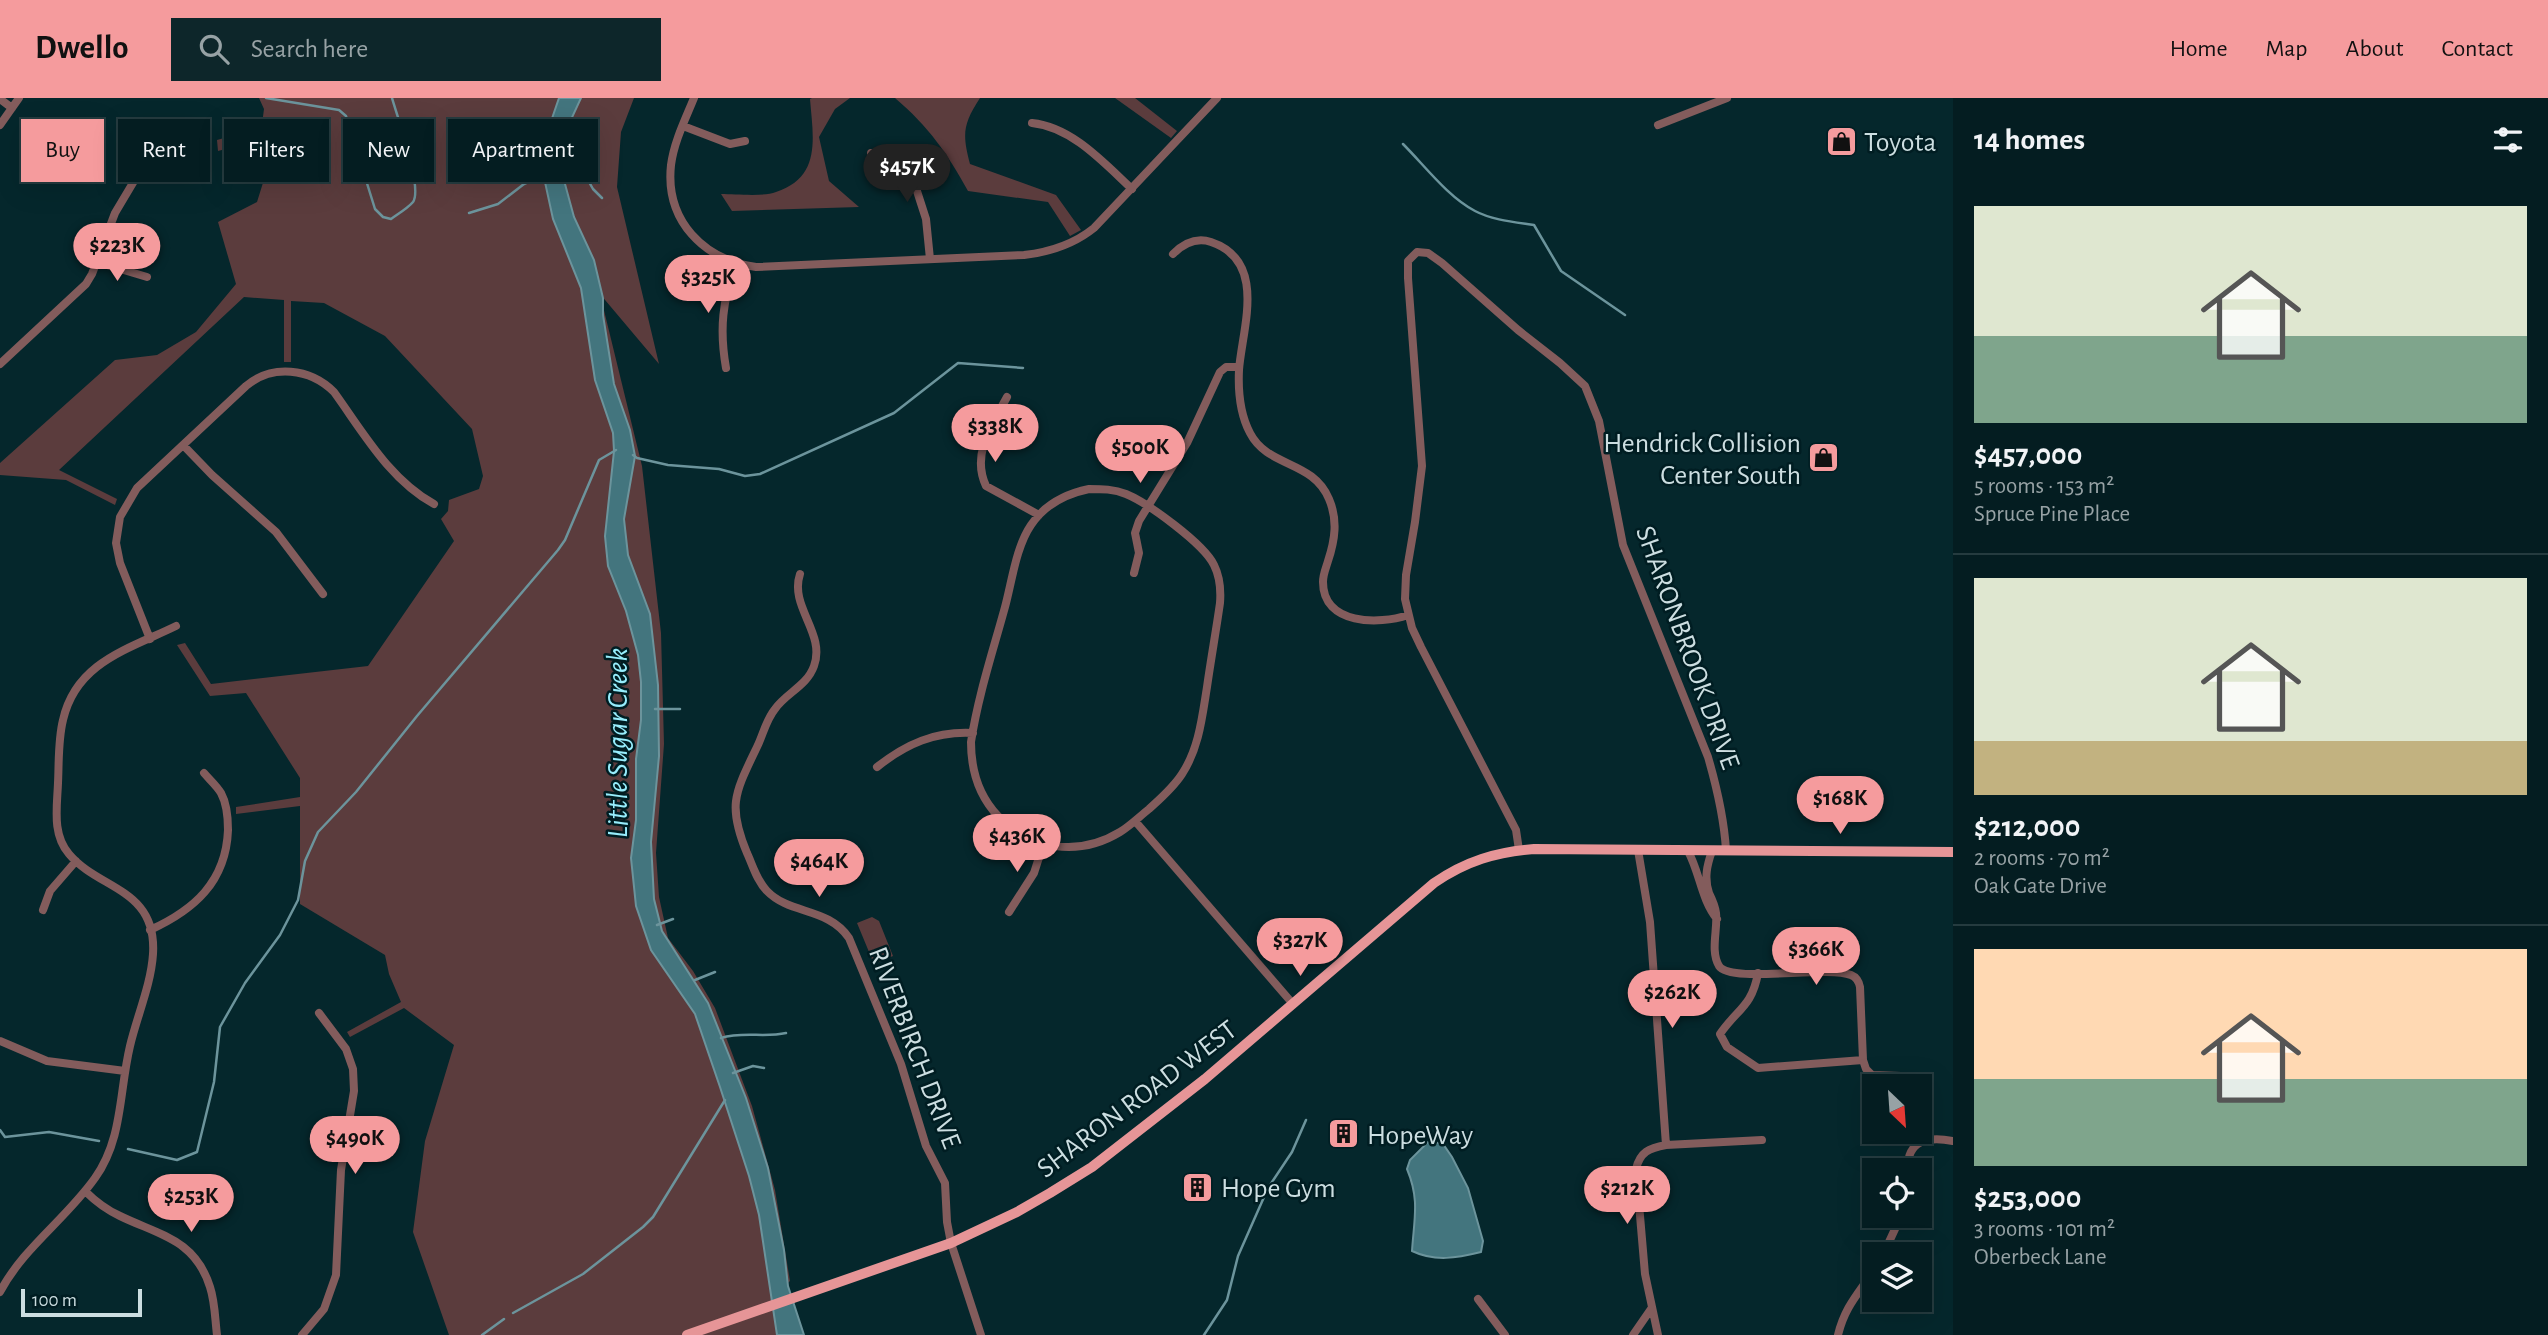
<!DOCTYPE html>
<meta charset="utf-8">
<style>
:root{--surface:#041d21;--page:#0d262a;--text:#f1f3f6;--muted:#97a2a5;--line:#253b3f;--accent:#f59b9d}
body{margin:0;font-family:"Alegreya Sans",sans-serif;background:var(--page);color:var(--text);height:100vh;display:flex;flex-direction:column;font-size:26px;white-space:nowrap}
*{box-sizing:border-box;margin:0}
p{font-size:23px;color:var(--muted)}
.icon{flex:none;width:38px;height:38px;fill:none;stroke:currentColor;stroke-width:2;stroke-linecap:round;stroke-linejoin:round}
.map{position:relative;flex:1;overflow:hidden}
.sheet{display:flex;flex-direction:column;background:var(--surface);width:595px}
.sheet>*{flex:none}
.hud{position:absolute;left:21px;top:21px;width:665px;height:63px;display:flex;gap:14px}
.needle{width:46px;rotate:155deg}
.tools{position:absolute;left:1862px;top:976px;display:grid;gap:14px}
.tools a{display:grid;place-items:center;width:70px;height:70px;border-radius:0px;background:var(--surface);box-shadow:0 7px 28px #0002,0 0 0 2px var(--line);font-size:35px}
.scale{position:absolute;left:21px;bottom:18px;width:121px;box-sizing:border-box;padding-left:7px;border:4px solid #ccdee1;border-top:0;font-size:19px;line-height:24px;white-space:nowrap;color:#ccdee1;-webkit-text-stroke:5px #001d22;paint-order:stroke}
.price{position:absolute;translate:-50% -60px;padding:0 16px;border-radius:24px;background:var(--accent);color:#111;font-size:23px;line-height:46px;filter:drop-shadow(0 2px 4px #0008)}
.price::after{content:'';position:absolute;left:50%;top:42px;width:21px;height:16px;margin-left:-10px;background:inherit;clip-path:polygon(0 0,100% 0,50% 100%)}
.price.on{background:#222;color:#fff}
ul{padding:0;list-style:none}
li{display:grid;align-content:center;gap:14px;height:371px;padding:0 21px}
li+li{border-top:2px solid var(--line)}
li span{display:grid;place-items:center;height:217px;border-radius:0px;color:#555}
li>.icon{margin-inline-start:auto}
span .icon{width:126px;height:126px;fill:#fffc;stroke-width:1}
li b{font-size:30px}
h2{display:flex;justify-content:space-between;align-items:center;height:84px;padding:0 21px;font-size:30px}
.chip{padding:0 24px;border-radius:0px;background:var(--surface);box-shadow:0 7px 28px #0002,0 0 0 2px var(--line);font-size:24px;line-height:63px}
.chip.on{background:var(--accent);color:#111}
header{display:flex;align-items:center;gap:42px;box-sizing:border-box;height:98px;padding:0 35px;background:var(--accent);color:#111}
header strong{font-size:33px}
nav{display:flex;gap:38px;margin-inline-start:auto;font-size:24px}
.search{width:490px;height:63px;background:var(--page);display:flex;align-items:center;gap:18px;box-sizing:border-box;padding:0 24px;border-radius:0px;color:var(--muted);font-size:26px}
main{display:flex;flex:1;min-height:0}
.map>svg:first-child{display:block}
</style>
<header>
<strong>Dwello</strong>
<div class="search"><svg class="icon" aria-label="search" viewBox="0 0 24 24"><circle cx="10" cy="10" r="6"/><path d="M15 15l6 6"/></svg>Search here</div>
<nav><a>Home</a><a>Map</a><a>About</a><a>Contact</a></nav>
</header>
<main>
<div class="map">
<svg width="1953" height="1237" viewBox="0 0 1953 1237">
<rect width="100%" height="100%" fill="#05272c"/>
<!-- green -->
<path fill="#5b3c3d" d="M259,0H634L621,34L617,89L659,266L600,196L642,368L661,535L664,646L656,755L659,799L668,840L693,873L715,910L752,1008L775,1092L790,1183L779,1193L788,1237H449L413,1134L425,1043L454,947L404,910L350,939L347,934L401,904L389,876L385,857L300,806V708L236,716V709L300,699V680L246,595L210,598L177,547L185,545L211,586L368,568L454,443L441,421L448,413L449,402L479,391L483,378L472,331L385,238L324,205L291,203V264H284V202L244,199L59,372L117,401L115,407L66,382L0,377V365L115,262L157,257L196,234L236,186L218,124L257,104L271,59L267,40L218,53L217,42L249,33L262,26L264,11Z
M812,0H850L835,11L819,39L829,83L859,109L732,113L721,96C736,96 763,99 776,94C822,79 813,39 810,1Z
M895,0H980C963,26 962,36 970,66L1056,97L1081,132L1070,138L1048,104L968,93C947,55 929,29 895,0Z
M1115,0H1135L1177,33L1171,40Z
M872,819L879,823L893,858L874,866L857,825Z"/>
<!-- water -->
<path fill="#43757e" stroke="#6c949c" stroke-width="2" d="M559,0H581L568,28L562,75L574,119L594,162L603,200V217L614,286L630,332L635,358L624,421L628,457L650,516L658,587L659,658L651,744L654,801L662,833L708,905L746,1000L768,1070L784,1152L788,1188L804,1237H777L759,1117L749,1078L720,989L695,916L651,852L636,808L631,760L636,722V661L641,622V584L638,557L626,513L608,468L605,438L614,353L613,335L595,282L581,190L553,121L543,75L545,41Z
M1429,1043L1443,1046L1452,1059L1468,1090L1483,1143L1481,1154C1457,1160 1435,1164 1412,1153C1414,1121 1420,1102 1407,1071L1410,1062Z"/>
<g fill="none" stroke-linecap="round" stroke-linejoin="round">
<!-- stream -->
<path stroke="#6c949c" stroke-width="2.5" d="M266,0L339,12L346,18L375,111L383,119L391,121C398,116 408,110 413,104C423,90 397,18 392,0
M1403,46C1425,68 1448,99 1475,113C1492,122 1514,124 1534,127L1561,173L1625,217
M561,63L580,68L593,91L602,100
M469,115L498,106L524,86L543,77
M633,357L637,360L668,367L719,371L745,378L760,376L894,315L958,265L1023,270
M655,611H680
M657,827L673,821
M695,882L715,874
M721,940C743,933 764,940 786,935
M733,975L753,968L764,970
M0,1032L5,1039L49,1034L99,1043
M128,1051L177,1062L197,1054L214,984L220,929L245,885L280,837L298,802L305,763L318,734L356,694L417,618L558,452L565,442L599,362L616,352
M513,1215L583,1176L643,1129L653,1119L725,1002
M482,1237L504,1221
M1204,1237L1227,1202L1238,1158L1268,1090L1292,1054L1306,1022"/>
<!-- minor -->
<path stroke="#835c5c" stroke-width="8" d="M694,0C685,22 674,44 671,67C665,123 704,162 756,169L1024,157C1050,154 1073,147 1094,130L1217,0
M0,1L12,10
M1032,25C1072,29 1104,65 1132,91
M0,27L19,0
M1658,27L1727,0
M683,28L730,46L745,43
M871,55L887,57L893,62L916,90L926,121L930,161
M1173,156C1184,145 1196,139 1211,144C1268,163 1242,231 1239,272C1238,293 1240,316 1250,335C1268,370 1313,362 1329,401C1338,422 1335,442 1328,463C1326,470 1323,476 1323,484C1323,527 1379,527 1408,517
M97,164L147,179
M0,266L86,186L92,176L115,115L143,68L164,54L198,49
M726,270C719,230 723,204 735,165
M1007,299C992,327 971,356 986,388L1039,417
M184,348L212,377L276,434L323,496
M1089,391C1102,391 1114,391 1126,396C1148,405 1204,446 1214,467C1220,479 1221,492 1220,505C1216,533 1211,561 1207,589C1202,620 1199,650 1182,676C1173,690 1161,700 1149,711C1139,719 1130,728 1120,734C1079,759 1029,752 998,718C978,697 971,672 971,644C978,598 993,553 1005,509C1012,483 1016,449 1031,427C1045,406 1065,396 1089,391Z
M1134,475L1139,455L1135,435L1139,423L1187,345L1220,274L1226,269H1239
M800,476C789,509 826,535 814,568C807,588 786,595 775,611C766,622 763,637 757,649C735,695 727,707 747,755C753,768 757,783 767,793C790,817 828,809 849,840L901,966L926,1048L945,1085L947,1124L951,1145L981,1237
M150,541L120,465L116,445L120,419L137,390L246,288C272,266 310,270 334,294C363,334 389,381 434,406
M877,669C906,646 935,633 973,635
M1135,723L1293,906
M1519,752L1516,732L1421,549L1412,530L1405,501L1406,477L1415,424L1422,368L1408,180V163L1417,154L1428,155L1442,165L1518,232L1560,265L1585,288L1599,323L1623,447L1708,659C1717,690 1724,720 1726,752
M1638,752L1650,824L1666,1047L1762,1042
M1688,753C1700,775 1701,801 1717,821
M1712,753C1707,767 1704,780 1709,795C1712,801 1715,807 1716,815C1718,831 1710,853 1719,868C1731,886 1827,867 1851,877C1856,879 1859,884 1860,889L1863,962L1866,971L1872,977L1901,978
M43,812L50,793L76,763
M1009,814L1034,775L1043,747
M150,832C194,812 226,784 228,732C228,720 227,706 221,695C217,688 209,681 204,675
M1758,875C1752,909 1737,911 1720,936L1727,949L1758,970L1863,962
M0,943L47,963L125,973
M1908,1073C1906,1042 1928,1038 1953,1043
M85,1093C95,1103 107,1112 120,1118C159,1137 195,1141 210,1189C215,1204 215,1221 217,1237
M1883,1157L1901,1118
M0,1194C23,1150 66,1121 95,1080C123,1041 119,994 130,948C137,918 151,887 153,856C157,790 99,792 69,756C52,736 57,710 58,685C59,664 58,642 63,622C76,564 129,551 176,528
M1478,1201L1505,1237
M302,1237L324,1211L336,1177L341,1072L354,993L353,971L346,951L319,915
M1633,1237L1651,1211
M1658,1237L1645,1176L1636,1071C1640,1054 1649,1050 1666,1047
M1838,1237C1845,1208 1859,1195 1874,1172"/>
<!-- major -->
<path stroke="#e69597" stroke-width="10" d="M687,1237L951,1145L1017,1114L1050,1095L1092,1069L1205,981L1434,785C1466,763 1496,754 1534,751L1953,754"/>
</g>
<!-- icons -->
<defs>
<symbol id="shop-square" viewBox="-11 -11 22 22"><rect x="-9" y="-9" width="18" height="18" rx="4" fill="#f59b9d" stroke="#001d22"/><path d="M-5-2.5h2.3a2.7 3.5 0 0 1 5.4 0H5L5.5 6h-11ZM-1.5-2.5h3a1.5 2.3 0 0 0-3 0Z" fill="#111"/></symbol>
<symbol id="building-square" viewBox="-11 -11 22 22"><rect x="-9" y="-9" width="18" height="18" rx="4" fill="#f59b9d" stroke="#001d22"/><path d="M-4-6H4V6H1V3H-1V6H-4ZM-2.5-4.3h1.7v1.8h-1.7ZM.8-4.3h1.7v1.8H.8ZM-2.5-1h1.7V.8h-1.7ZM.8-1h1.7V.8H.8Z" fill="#111"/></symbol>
</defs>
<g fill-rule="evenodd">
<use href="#shop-square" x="1824" y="26" width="35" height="35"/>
<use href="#shop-square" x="1806" y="342" width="35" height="35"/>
<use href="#building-square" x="1326" y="1018" width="35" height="35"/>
<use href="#building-square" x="1180" y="1072" width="35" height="35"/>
</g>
<g text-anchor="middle" stroke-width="5" stroke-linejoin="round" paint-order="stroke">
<!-- poi labels -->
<g font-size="28" fill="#ccdee1" stroke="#001d22" text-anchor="start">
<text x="1864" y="53">Toyota</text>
<text x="1801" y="354" text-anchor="end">Hendrick Collision<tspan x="1801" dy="32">Center South</tspan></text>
<text x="1367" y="1046">HopeWay</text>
<text x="1221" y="1099">Hope Gym</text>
</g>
<!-- street labels -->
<g font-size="28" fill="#ccdee1" stroke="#001d22">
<text transform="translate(1689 549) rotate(70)" y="10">SHARONBROOK DRIVE</text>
<text transform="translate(916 949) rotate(69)" y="10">RIVERBIRCH DRIVE</text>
<text transform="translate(1136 1000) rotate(-37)" y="10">SHARON ROAD WEST</text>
</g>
<!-- water labels -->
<g font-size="30" font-style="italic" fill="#97edfc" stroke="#001d22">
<text transform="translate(617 645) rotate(-90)" y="10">Little Sugar Creek</text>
</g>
</g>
</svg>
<div class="tools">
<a><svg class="needle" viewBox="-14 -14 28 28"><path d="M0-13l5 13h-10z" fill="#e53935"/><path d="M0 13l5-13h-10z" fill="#97a2a5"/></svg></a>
<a><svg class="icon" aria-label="locate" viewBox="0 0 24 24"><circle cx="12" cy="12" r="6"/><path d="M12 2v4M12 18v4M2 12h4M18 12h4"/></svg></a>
<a><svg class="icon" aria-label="layers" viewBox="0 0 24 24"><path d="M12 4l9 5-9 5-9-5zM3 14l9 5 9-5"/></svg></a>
</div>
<div class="scale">100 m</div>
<b class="price on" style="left:907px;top:106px">$457K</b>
<b class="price" style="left:117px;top:185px">$223K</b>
<b class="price" style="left:708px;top:217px">$325K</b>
<b class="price" style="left:995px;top:366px">$338K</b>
<b class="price" style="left:1140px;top:387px">$500K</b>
<b class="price" style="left:1840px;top:738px">$168K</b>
<b class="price" style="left:1017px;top:776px">$436K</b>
<b class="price" style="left:819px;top:801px">$464K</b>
<b class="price" style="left:1300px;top:880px">$327K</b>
<b class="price" style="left:1816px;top:889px">$366K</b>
<b class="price" style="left:1672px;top:932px">$262K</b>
<b class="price" style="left:355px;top:1078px">$490K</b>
<b class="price" style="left:1627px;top:1128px">$212K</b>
<b class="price" style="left:191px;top:1136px">$253K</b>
<div class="hud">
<a class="chip on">Buy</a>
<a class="chip">Rent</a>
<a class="chip">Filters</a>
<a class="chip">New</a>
<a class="chip">Apartment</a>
</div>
</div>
<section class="sheet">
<h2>14 homes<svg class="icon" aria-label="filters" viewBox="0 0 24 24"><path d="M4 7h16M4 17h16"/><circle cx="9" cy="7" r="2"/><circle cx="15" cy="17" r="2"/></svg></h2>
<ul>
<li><span style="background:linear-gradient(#dfe7d0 60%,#7fa58c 0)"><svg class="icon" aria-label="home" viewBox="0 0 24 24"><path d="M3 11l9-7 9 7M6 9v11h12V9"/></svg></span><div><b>$457,000</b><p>5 rooms · 153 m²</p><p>Spruce Pine Place</p></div></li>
<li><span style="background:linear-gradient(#dfe7d0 75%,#c2b280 0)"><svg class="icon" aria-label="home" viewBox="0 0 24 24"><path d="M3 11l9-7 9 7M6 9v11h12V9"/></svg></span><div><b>$212,000</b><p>2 rooms · 70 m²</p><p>Oak Gate Drive</p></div></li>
<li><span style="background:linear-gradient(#ffd9b3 60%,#7fa58c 0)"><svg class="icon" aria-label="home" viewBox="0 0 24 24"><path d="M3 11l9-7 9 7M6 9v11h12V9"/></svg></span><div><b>$253,000</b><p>3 rooms · 101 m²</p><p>Oberbeck Lane</p></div></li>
</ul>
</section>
</main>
